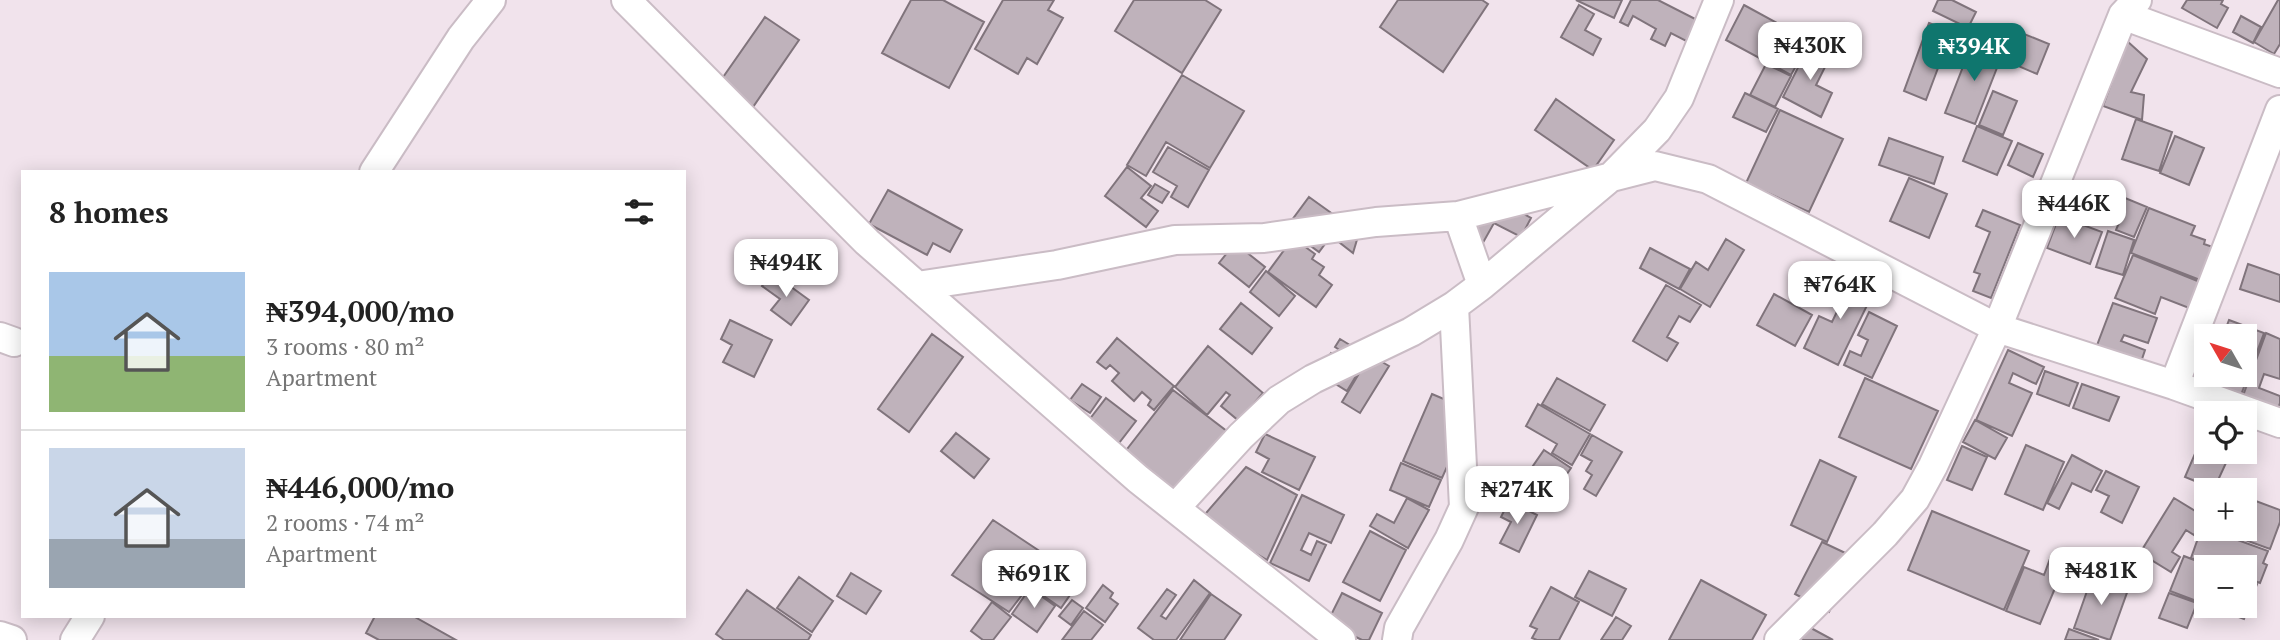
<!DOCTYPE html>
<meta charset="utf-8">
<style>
:root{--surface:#fff;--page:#f6f6f6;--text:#222;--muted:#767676;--line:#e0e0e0;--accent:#0f766e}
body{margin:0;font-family:"PT Serif",serif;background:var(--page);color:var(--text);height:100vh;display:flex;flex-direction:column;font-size:26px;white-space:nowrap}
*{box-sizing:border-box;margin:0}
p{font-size:23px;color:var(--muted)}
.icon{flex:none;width:38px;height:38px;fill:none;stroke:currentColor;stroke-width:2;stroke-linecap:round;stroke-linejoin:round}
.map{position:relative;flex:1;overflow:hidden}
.drawer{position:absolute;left:21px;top:170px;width:665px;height:448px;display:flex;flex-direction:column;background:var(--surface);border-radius:0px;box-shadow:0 4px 18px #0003}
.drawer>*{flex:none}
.needle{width:46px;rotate:309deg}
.tools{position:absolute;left:2194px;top:324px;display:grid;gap:14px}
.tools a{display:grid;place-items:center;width:63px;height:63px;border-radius:0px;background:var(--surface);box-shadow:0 4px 18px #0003;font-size:35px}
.price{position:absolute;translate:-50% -60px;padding:0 16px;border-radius:14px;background:#fff;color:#222;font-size:23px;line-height:46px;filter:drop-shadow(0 2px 4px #0008)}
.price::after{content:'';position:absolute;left:50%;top:42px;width:21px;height:16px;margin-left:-10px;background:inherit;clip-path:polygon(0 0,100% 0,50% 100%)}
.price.selected{background:var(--accent);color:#fff}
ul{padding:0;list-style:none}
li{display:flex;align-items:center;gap:21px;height:175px;padding:0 28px}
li+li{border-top:2px solid var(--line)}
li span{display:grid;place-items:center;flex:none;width:196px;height:140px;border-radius:0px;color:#555}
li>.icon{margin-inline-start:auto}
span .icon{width:84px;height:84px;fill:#fffc;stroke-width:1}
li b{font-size:30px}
h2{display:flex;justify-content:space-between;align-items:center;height:84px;padding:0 28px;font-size:30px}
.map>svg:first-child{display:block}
</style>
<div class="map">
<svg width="2280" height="640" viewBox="0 0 2280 640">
<rect width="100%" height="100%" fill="#f1e3ec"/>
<!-- building -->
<path fill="#bfb2bb" stroke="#80747c" stroke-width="2" d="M911,0H943L984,22L949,88L882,53Z
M1003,0H1054L1048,10L1063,18L1037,64L1027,58L1018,74L975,49Z
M1134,0H1205L1221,10L1182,73L1115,31Z
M1398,0H1482L1488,4L1443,72L1380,27Z
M1576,0H1622L1614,18Z
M1631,0H1658L1705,24L1694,45L1671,33L1665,46L1651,39L1656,29L1633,16L1628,26L1620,22Z
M1938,0H1952L1976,12L1968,28L1933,11Z
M2187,0H2223L2221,4L2228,8L2217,28L2182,8Z
M2278,0H2280V44L2274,54L2254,42Z
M1579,5L1594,14L1585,30L1601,39L1593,55L1561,37Z
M1744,5L1810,41L1791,75L1726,40Z
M2241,16L2261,27L2253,43L2233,32Z
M765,17L799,40L753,107L719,83Z
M1929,23L1966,37L1958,57L1944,52L1926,100L1904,91Z
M2014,30L2049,44L2037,74L2002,59Z
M1973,41L2002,55L1975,124L1945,113Z
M2127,41L2147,59L2131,92L2144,95L2142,120L2103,106Z
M1810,44L1831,55L1816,85L1832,93L1821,117L1783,97Z
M1766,64L1791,76L1775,107L1750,95Z
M1182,75L1244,111L1210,168L1166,142L1146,176L1127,165Z
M1993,91L2017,101L2003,135L1979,125Z
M1745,93L1778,109L1766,132L1733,117Z
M1556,99L1614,140L1593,170L1535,130Z
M1780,110L1843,139L1809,212L1746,183Z
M2136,119L2172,132L2159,171L2122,159Z
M1977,126L2012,141L1997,175L1963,161Z
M2175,136L2204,148L2189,185L2160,173Z
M1889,138L1943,157L1934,184L1879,165Z
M2018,143L2043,154L2033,177L2008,165Z
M1168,147L1209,170L1188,207L1171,197L1177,186L1153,172Z
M1127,167L1151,186L1141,198L1158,211L1146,227L1105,196Z
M1909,178L1947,194L1929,238L1890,221Z
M1155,184L1169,192L1162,203L1148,195Z
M2091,184L2147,207L2134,237L2116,230L2121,218L2082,201Z
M888,190L962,230L950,252L933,243L927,255L869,224Z
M1488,194L1531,218L1521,237L1494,223L1480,248L1463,239Z
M1309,197L1359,233L1353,253L1331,236L1319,252L1286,228Z
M2149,208L2195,226L2191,235L2205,240L2204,244L2213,247L2200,280L2131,253Z
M1983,210L2020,225L1991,298L1973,291L1980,274L1974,272L1990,232L1976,226Z
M2059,216L2102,232L2090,264L2047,248Z
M2108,231L2134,240L2123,275L2096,267Z
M1293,238L1315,254L1312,259L1324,267L1319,275L1332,285L1316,307L1268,272Z
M1726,239L1744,250L1710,307L1680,289L1696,262L1708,270Z
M1235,243L1265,267L1249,287L1219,263Z
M1650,248L1690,269L1679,289L1640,268Z
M2133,255L2200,282L2189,308L2161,297L2155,314L2115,298Z
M2248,264L2280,275V302L2240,289Z
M1266,271L1295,296L1279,316L1250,292Z
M1837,272L1875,289L1838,365L1804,348L1819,316L1832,322L1846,293L1831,285Z
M772,273L809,300L791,325L771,310L780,299L762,286Z
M1666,285L1701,305L1690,322L1679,316L1667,337L1678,343L1667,361L1633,341Z
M1774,294L1812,315L1795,346L1757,325Z
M1241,303L1272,328L1252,354L1220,329Z
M2113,303L2157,318L2148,343L2124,335L2121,341L2145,350L2140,365L2096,348Z
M1869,312L1897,326L1872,378L1844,365L1850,351L1861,356L1868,340L1858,335Z
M730,320L772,340L754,377L723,362L732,345L721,339Z
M2229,320L2264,333L2238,403L2202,390L2208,374H2245V336H2223Z
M2266,333L2280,339V379L2264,374L2259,388L2280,396V403L2275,417L2240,404Z
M932,334L963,357L909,432L878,409Z
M1117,338L1174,386L1154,410L1148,405L1151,400L1142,392L1134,401L1112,381L1119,373L1110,365L1106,369L1097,362Z
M1340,339L1368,356L1347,391L1318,373L1331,353L1343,360L1347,355L1335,347Z
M1208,346L1263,393L1239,421L1221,406L1230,395L1226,392L1207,415L1175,387Z
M2008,350L2044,367L2036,384L2013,373L2009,383L2032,393L2012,436L1976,420Z
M1370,355L1389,366L1360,413L1342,402Z
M2045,371L2078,383L2069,406L2037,394Z
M1557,378L1605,405L1590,431L1542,404Z
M1865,378L1938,411L1911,469L1839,437Z
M1082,384L1101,397L1090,413L1070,400Z
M2082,384L2119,397L2109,421L2073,408Z
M1173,390L1228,432L1179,495L1124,453Z
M1432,394L1472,411L1442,478L1403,461Z
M1106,398L1136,421L1119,443L1089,420Z
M1538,404L1590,434L1572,465L1552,453L1557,444L1526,426Z
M1975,420L2007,438L1995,459L1963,442Z
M956,433L989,459L974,478L941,451Z
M1265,434L1315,457L1299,490L1262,472L1269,459L1256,452Z
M1592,435L1622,452L1596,496L1584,489L1592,475L1586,471L1592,461L1581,455Z
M2203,435L2207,437V452H2231L2214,489L2185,477Z
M2026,445L2064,462L2043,510L2005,494Z
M1962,446L1987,457L1972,490L1947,480Z
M1544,450L1571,468L1553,494L1526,476Z
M2072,455L2102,471L2091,492L2072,483L2059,509L2047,503Z
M1820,460L1856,477L1827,542L1791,525Z
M1401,463L1441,480L1429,507L1390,490Z
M1246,467L1297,495L1267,560L1200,520Z
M2106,471L2139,487L2122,523L2101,512L2109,496L2096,490Z
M1302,495L1344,515L1331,543L1309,533L1301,550L1311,555L1317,541L1326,545L1309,581L1270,563Z
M2245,497L2280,510V522L2270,549L2212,528H2245Z
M1407,498L1429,510L1408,548L1370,526L1377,514L1394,523Z
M2174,498L2205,517L2194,535L2186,530L2172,552L2180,557L2171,572L2140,553Z
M1509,501L1537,515L1519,552L1500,543L1511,522L1501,517Z
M1932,511L2029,551L2004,610L1908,570Z
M993,520L1050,558L1009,612L952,575Z
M2202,527L2268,551L2263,563L2267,565L2260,583L2245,577V567H2216L2191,558Z
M1370,531L1406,550L1380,601L1343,582Z
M1822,542L1856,558L1829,612L1795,594Z
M2051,556L2066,562L2040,624L2006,611L2024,567L2044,575Z
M2184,556L2212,567H2207V605L2170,591Z
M1052,558L1081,579L1061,608L1031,587Z
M1589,571L1626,589L1612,616L1575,597Z
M851,573L881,591L866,614L837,596Z
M2093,574L2129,587L2110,640L2074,628Z
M799,577L833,601L812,632L777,608Z
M1194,580L1210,593L1176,640H1154L1138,628L1167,589L1176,595L1161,616L1166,619Z
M1701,580L1766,615L1752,640H1669Z
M2245,580L2257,584L2244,619L2208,606H2245Z
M1103,585L1113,593L1110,598L1118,604L1105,622L1086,608Z
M1551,587L1579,602L1559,640H1537L1532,638L1537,629L1530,626Z
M1030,588L1055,606L1037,632L1012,614Z
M747,590L811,635L808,640H724L716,634Z
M1342,593L1382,613L1369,640H1362L1327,623Z
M2169,593L2197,603L2187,628L2159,618Z
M1211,594L1241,615L1224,640H1180Z
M1072,600L1083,608L1071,625L1059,616Z
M992,602L1011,617L993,640H983L971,631Z
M1084,611L1103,625L1091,640H1062Z
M375,616H413L456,640H379L366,633Z
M1616,617L1631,626L1622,640H1601Z
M1809,627L1833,640H1801Z
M2069,629L2099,640H2065Z"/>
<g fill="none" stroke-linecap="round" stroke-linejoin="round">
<defs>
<path id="minor" d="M626,0L867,242L1138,479L1341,640
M2123,15L2280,73
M374,172L461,38L491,0
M1458,216L1482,285
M917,286L1057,265L1175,240L1264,238L1376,222L1458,216L1655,166L1708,179L1997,328L2174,385L2280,423
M0,337L14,342
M2174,385L2280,110
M1175,508L1241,436L1279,400L1313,379L1411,332L1454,306L1482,285L1612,176L1657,130L1679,98L1719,0
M0,636L12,640
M75,640L90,616
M1397,640L1399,628L1449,540L1464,507L1454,306
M1779,640L1885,534L1915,499L1933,466L1997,328L2123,15L2137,0"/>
</defs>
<!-- minor casing -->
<use href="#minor" stroke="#cabcc5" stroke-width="32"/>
<!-- minor -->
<use href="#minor" stroke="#fff" stroke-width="28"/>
</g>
</svg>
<div class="tools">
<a><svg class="needle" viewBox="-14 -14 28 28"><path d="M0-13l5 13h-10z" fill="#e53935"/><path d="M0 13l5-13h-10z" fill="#767676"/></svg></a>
<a><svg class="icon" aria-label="locate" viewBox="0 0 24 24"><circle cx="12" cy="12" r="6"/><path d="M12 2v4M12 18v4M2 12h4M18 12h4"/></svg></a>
<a>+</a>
<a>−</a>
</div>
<b class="price" style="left:1810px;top:82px">₦430K</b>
<b class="price selected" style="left:1974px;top:83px">₦394K</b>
<b class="price" style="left:2074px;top:240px">₦446K</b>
<b class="price" style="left:786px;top:299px">₦494K</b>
<b class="price" style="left:1840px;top:321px">₦764K</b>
<b class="price" style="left:1517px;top:526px">₦274K</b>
<b class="price" style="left:2101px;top:607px">₦481K</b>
<b class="price" style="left:1034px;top:610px">₦691K</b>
<section class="drawer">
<h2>8 homes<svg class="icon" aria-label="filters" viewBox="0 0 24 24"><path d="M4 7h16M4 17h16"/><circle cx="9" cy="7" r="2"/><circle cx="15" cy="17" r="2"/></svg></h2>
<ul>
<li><span style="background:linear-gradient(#a9c7e8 60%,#8fb573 0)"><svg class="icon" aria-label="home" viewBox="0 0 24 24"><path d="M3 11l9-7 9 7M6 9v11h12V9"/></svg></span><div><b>₦394,000/mo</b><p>3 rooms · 80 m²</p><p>Apartment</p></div></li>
<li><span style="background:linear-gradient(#c9d6e8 65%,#9aa5b1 0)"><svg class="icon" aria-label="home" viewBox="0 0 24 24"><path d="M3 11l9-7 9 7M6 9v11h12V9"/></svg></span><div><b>₦446,000/mo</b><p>2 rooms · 74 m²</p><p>Apartment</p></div></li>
</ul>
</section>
</div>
